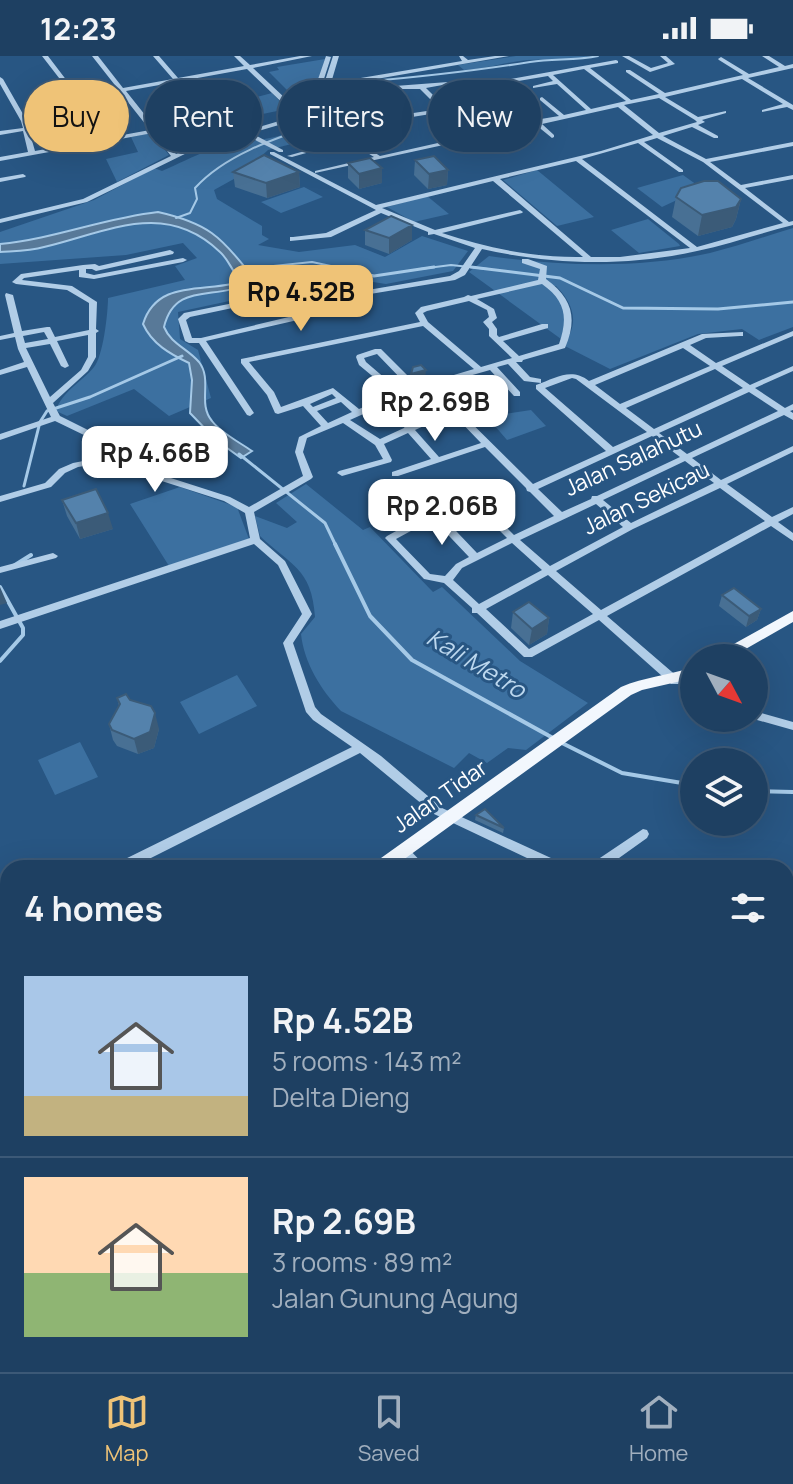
<!DOCTYPE html>
<meta charset="utf-8">
<style>
:root{--surface:#1e4062;--page:#2b4b6b;--text:#f1f3f6;--muted:#a1afbe;--line:#3c5977;--accent:#efc377}
body{margin:0;font-family:Manrope,sans-serif;background:var(--page);color:var(--text);height:100vh;display:flex;flex-direction:column;font-size:30px;white-space:nowrap}
*{box-sizing:border-box;margin:0}
p{font-size:26px;color:var(--muted)}
.icon{flex:none;width:44px;height:44px;fill:none;stroke:currentColor;stroke-width:2;stroke-linecap:round;stroke-linejoin:round}
.map{position:relative;flex:1;overflow:hidden}
.details{position:absolute;left:0px;top:804px;width:794px;height:512px;display:flex;flex-direction:column;background:var(--surface);border-radius:24px 24px 0 0;box-shadow:0 8px 32px #0002,0 0 0 2px var(--line)}
.details>*{flex:none}
.hud{position:absolute;left:24px;top:24px;width:746px;height:72px;display:flex;gap:16px}
.needle{width:52px;rotate:131deg}
.tools{position:absolute;left:680px;top:588px;display:grid;gap:16px}
.tools a{display:grid;place-items:center;width:88px;height:88px;border-radius:50%;background:var(--surface);box-shadow:0 8px 32px #0002,0 0 0 2px var(--line);font-size:40px}
.price{position:absolute;translate:-50% -68px;padding:0 18px;border-radius:16px;background:#fff;color:#222;font-size:26px;line-height:52px;filter:drop-shadow(0 2px 4px #0008)}
.price::after{content:'';position:absolute;left:50%;top:48px;width:24px;height:18px;margin-left:-12px;background:inherit;clip-path:polygon(0 0,100% 0,50% 100%)}
.price.current{background:var(--accent);color:#111}
ul{padding:0;list-style:none}
li{display:flex;align-items:center;gap:24px;height:200px;padding:0 24px}
li+li{border-top:2px solid var(--line)}
li span{display:grid;place-items:center;flex:none;width:224px;height:160px;border-radius:0px;color:#555}
li>.icon{margin-inline-start:auto}
span .icon{width:96px;height:96px;fill:#fffc;stroke-width:1}
li b{font-size:34px}
h2{display:flex;justify-content:space-between;align-items:center;height:96px;padding:0 24px;font-size:34px}
.tag{padding:0 28px;border-radius:36px;background:var(--surface);box-shadow:0 8px 32px #0002,0 0 0 2px var(--line);font-size:28px;line-height:72px}
.tag.current{background:var(--accent);color:#111}
.status{display:flex;justify-content:space-between;align-items:center;height:56px;padding:0 40px;background:var(--surface);direction:ltr}
.status svg{height:22px;fill:currentColor}
.tabs{display:flex;justify-content:space-around;align-items:center;height:112px;border-top:2px solid var(--line);background:var(--surface);font-size:22px;color:var(--muted)}
.tabs a{display:grid;justify-items:center;gap:4px}
.tabs .current{color:var(--accent)}
.map>svg:first-child{display:block}
</style>
<div class="status"><b>12:23</b><svg viewBox="0 0 49 12"><path d="M0 12V9h3v3zM5 12V6h3v6zM10 12V3h3v9zM15 12V0h3v12zM26 1h20v11H26zM47 4h2v5h-2z"/></svg></div>
<div class="map">
<svg width="793" height="1316" viewBox="0 0 793 1316">
<rect width="100%" height="100%" fill="#285683"/>
<!-- green -->
<path fill="#3c70a0" d="M516,0H590C568,6 549,2 527,4C506,6 486,13 464,14L458,9Z
M325,3L310,48L303,50L269,16L279,14L277,11Z
M272,37L287,53L248,61L240,54L212,60L207,54Z
M349,40L360,43L359,56L353,57V61L340,71L342,75L268,94L241,119L214,134L217,143L262,170V179L269,183L258,189L299,196L355,189L385,201L422,180L468,195L453,215L386,228L327,219L270,222L266,227L271,236L178,256L180,283L198,294L211,342L169,360L134,333L67,360L56,355C61,336 82,326 94,311C103,301 108,257 108,242L185,224L175,210L197,202L183,187L126,199L0,208V176L94,144L154,112L162,115C177,109 192,100 208,95C249,83 300,84 333,54L326,51Z
M152,77L169,99L117,126L106,103L138,96L131,81Z
M537,114L594,161L557,170L503,124Z
M683,119L711,139L679,143L662,151L637,132Z
M304,131L323,141L281,157L261,146Z
M427,140L449,158L414,166L387,151Z
M648,163L679,188L680,190L639,197L611,174Z
M793,172V271L759,284L742,273L698,278L610,313L563,289C580,268 574,248 556,230H551C568,245 567,263 561,283L469,216L489,200C562,210 638,213 710,197C738,190 766,180 793,172Z
M486,333L505,358L531,354L546,370L507,384L488,362L469,365L447,341Z
M306,428L363,474L370,471L433,536L442,531L520,605L588,647L526,694L508,692L487,707L469,697L454,712L341,655C321,634 304,607 301,578L315,561C312,512 290,509 260,480L255,460L287,472L297,466L276,447Z
M180,431L237,451L249,483L169,510L130,448Z
M237,619L257,650L199,678L180,646Z
M80,686L98,721L55,739L38,704Z"/>
<!-- water -->
<path fill="#587998" stroke="#a5c9e7" stroke-width="2" d="M158,156C207,167 221,180 251,219L248,227C216,245 175,225 164,271C171,288 187,292 199,306C213,324 197,347 212,365C221,377 239,386 252,395L241,402L216,384L190,357L192,324L189,307C170,298 152,288 143,268C156,226 198,235 232,228L238,221C231,213 228,203 220,196C165,143 107,176 44,191C30,195 14,195 0,196V188C54,183 104,162 158,156Z"/>
<g fill="none" stroke-linecap="round" stroke-linejoin="round">
<!-- stream-far3 -->
<path stroke="#a5c9e7" stroke-width="2" d="M176,162L190,157L197,143L195,132C231,92 297,76 346,58L353,46L352,33L362,26C419,21 474,15 530,6C553,2 575,5 598,0
M244,213L312,206L345,213
M420,213L451,209L488,213"/>
<!-- stream-far2 -->
<path stroke="#a5c9e7" stroke-width="3" d="M336,211L374,220L434,211
M471,211L560,222L623,252L718,253L793,246
M244,213L260,211
M239,398L325,467L336,490
M24,430L40,366L47,355L90,341L182,300"/>
<!-- stream-far1 -->
<path stroke="#a5c9e7" stroke-width="4" d="M335,488L370,560L412,604L553,682
M15,509L31,499
M0,531L23,572V579L0,605
M560,686L622,717L694,729
M754,735L793,736"/>
<!-- stream -->
<path stroke="#a5c9e7" stroke-width="5" d="M0,905L8,924
M190,1308L194,1316"/>
<!-- minor -->
<path fill="#b1cde7" fill-rule="evenodd" d="M42,0H48L77,38L82,39L118,33L92,0H98L123,32L173,23L153,0H159L178,22L244,10L234,0H240L250,9L300,0H312L253,12L301,57L307,55L326,0L331,1L322,29L324,28L333,0H339L331,27L462,5L459,0H463L468,4L495,0H509L330,31L326,35L323,32L321,33L314,52L345,37L361,39L390,37L396,50H392L386,40L364,42L367,64L440,53L420,33H393L392,32L395,30L448,26V28L426,32L446,52L477,47L478,46L466,33V31L616,4L618,5V7L590,12L631,44L659,38L626,16V14H630L665,37L743,19L719,4L718,3L721,1L749,18L779,11L762,0H769L785,10L793,8V12L748,22L793,49V54L787,51L762,56V54L783,48L742,23L665,41L698,61L726,55V57L702,64L705,66L698,69L718,80V82H714L692,71L663,80L706,103L793,86V90L710,106L741,129L793,119V123L745,132L789,166L793,165V169C761,177 729,188 697,195C626,211 552,209 482,193L465,219L455,224L358,240L337,255L206,285L254,357L250,360L247,359L199,287H189L185,285L178,263L184,257L317,230L356,236L450,220L459,215L475,192L434,178L428,179V176L381,157L331,181L290,185V181H293L326,177L376,154L270,98V96H274L376,149L601,95L653,79L618,51L542,68L554,79V81L552,82L536,69L518,73L531,85V87L529,88L512,74L315,117V115L374,101L366,96L358,42L346,41L313,57L311,60L302,61L301,66H297L296,64L251,77L283,94V96H279L245,79L195,93L87,146L0,167V163L83,143L171,100L153,77L0,105V101L28,96L23,75L0,79V75L23,72L21,65L0,28V21L3,23L27,65L29,71L90,61L93,63L101,83L150,74L120,36L82,43L73,40ZM247,13L296,60L229,80L181,25ZM584,13L626,45L591,53L553,19ZM548,20L553,25L533,30V32L557,28L586,54L564,59L542,41L540,42V44L559,60L535,64L499,33L497,34V36L530,67L512,69L492,75L472,59L469,61L470,62L487,76L380,100L372,95L368,68L481,50L484,46L472,33ZM176,26L224,81L191,91L176,98L126,35ZM659,42L695,64L697,66L659,77L624,49ZM88,65L95,84L35,95L29,74ZM657,82L703,106L783,167L697,191L582,103L638,87L679,116H683V114L644,86ZM576,105L690,192L620,201H591L500,123ZM493,125L583,201C534,202 487,192 442,177L522,157L523,156L520,154L435,174L382,152ZM317,234L349,239L331,251L201,282H192L186,264L190,261Z
M622,0H629L651,12L668,7L660,0H666L675,8L650,16Z
M523,47H527L542,61V63H538L523,49Z
M358,80L363,81L292,101L287,100Z
M23,118L26,120L25,121L0,126V122Z
M170,194L174,196L173,198L96,215L92,213H86V217L94,219L183,202L187,204L183,206L94,223L79,221V214L24,222L22,224L72,230L97,246L96,273L99,275L96,277V301L88,315L53,347L60,360L92,376L149,415L230,441L249,451L303,420L295,396L299,381L321,370L303,350L278,358L275,357L267,339L241,307V303L420,266L415,257L421,251L464,241L468,239L471,240L538,224L540,213L522,207V203H528L547,210L546,223C572,242 578,262 565,292L523,304L522,306H516L530,321L541,323V327L524,325L508,308L497,311L520,336V340H514L490,314L434,330L533,428L606,395L536,333V329C556,322 571,311 589,325L702,278L743,276V280H740L706,282L690,289L716,307L793,275V280L722,310L750,329L793,310V315L755,332L785,352L793,348V354L790,355L793,357V364L784,359L692,402L721,424L793,390V396L727,428L772,461L793,451V458L778,466L793,477V485L771,470L607,560L679,622L680,625L679,628H671L599,564L532,601H524L477,557H472V552L444,527L424,523L387,484L385,482L387,480L429,457L422,445L424,443L444,431H466L514,479L554,460L530,436L527,435L526,432L485,391L398,420H392V416L431,403L408,377L384,388L392,404L391,406L342,420L337,417L339,415L383,403L375,389L343,367L307,382L303,396L313,421L311,423L254,456L260,483L285,505L312,558L293,587L315,651L321,658L381,700L442,752L564,808L566,812H548L434,758L360,697L131,812H113L115,808L352,691L313,664L306,656L283,587L302,558L278,509L254,488L0,573V565L250,482L245,457L224,445L143,419L120,404L78,411L65,417L51,431L0,446V440L45,427L59,413L73,407L114,399L86,380L55,365L0,384V378L51,361L27,311L0,319V314L24,306L18,293L15,281L0,284V280L14,277L5,239L6,237L13,239L22,275L47,271H50L55,281L89,274V247L67,234L16,228L12,226L21,218L83,209L95,208L99,210ZM542,228C566,245 568,262 559,288L519,300L503,285L548,272V268H542L499,281L497,279V273L492,266L497,262L494,253L477,243ZM469,245L487,254L489,261L483,266L489,273V280L512,302L481,311L428,266L423,257L427,255ZM423,270L474,313L400,335L366,306L364,302L377,298L404,326H410V322L381,293H375L357,299L356,301L359,309L394,338L359,353L333,332L281,351L274,336L249,306ZM44,276L48,283L25,287L23,280ZM88,279V301L81,314L50,341L26,292L50,288L61,310L65,312L69,310L57,285ZM683,292L710,310L620,348L595,329ZM715,313L743,332L654,373L626,352ZM572,322L576,323L647,376L613,391L545,332ZM426,332L450,355L405,370L404,372L380,383L350,364L410,337ZM749,336L778,355L687,398L659,377ZM332,338L336,342L313,351L310,348ZM341,346L352,356L328,367L317,355ZM454,359L481,387L439,401L415,374L437,364ZM652,380L680,401L597,440H592L591,443L562,456L538,433ZM685,405L714,427L631,467L603,444ZM720,432L765,465L601,554L556,515L633,473ZM449,436H461L507,482L477,497L438,456L432,446ZM596,448L623,471L550,510L520,484ZM433,463L469,501L456,508L445,520L430,518L396,483ZM512,487L542,514L479,548L453,524L462,512ZM548,519L593,558L529,593L486,553Z
M53,497L58,500L56,502L0,517V511Z
M754,655L793,666V674L750,662H754Z
M643,773L647,774L649,778L647,782L605,812H589L591,808Z
M404,791L408,792L427,812H413L398,796L400,792Z
M8,848V860L0,862V850Z
M793,877V890L786,894V881Z
M793,978V992L786,996V981Z
M786,1014L793,1019V1037L786,1032Z
M793,1152V1169L786,1173V1156Z
M0,1156L5,1159L8,1165V1190L3,1187L0,1181Z
M786,1221L793,1225V1246L786,1242Z
M56,1308H73L76,1316H59Z
M293,1308H311L315,1316H297Z
M376,1308H396L391,1316H372Z"/>
<!-- major -->
<path fill="#f2f7fd" fill-rule="evenodd" d="M793,555V566L730,602H712L714,599Z
M694,611V622L690,623L642,634L631,639L392,812H372L374,807L621,631C644,621 670,619 694,611Z
M8,1052V1072L0,1076V1056Z"/>
</g>
<!-- wall -->
<path fill="#487094" d="M415,104L448,114L447,129L428,133L414,119Z
M348,107L382,112V127L359,133L348,122Z
M233,116H299L300,131L267,142L235,131Z
M676,141L741,143L736,163L732,171L698,180L672,161Z
M412,169V184L389,198L365,189V174Z
M62,444L113,473L80,483L67,460Z
M722,539L761,553L757,564L746,571L719,550Z
M513,556L549,562L547,578L529,589L511,572Z
M117,642L130,644L159,673L154,692L138,698L117,690L113,684L109,668L119,650Z
M476,759L504,772L503,777L475,764Z"/>
<!-- shaded-wall -->
<path fill="#3b5b78" d="M382,112V127L359,133V118Z
M448,114L447,129L428,133L429,118Z
M299,116L300,131L267,142L266,127Z
M741,143L736,163L732,171L698,180L702,159Z
M412,169V184L389,198V182Z
M426,314L425,324L411,329V318Z
M108,457L113,473L80,483L76,467Z
M0,531L7,547L0,549Z
M761,553L757,564L746,571L749,560Z
M549,562L547,578L529,589L532,573Z
M155,657L159,673L154,692L138,698L134,683Z
M209,1308H222L213,1316H201Z"/>
<!-- building -->
<path fill="#5482ac" stroke="#3b5b78" stroke-width="2" d="M264,99L299,116L266,127L233,116Z
M434,100L448,114L429,118L415,104Z
M370,102L382,112L359,118L348,107Z
M704,125H718L741,143L736,151L702,159L676,141L681,132Z
M391,160L412,169L389,182L365,174Z
M421,309L426,314L411,318L413,311Z
M96,433L108,457L76,467L62,444Z
M734,532L761,553L749,560L722,539Z
M529,546L549,562L532,573L513,556Z
M126,638L130,644L151,650L155,657L150,676L134,683L112,674L109,668L120,648L117,642Z
M485,753L504,772L476,759Z
M195,1308H209L201,1316H199Z"/>
<g text-anchor="middle" stroke-width="6" stroke-linejoin="round" paint-order="stroke">
<!-- street labels -->
<g font-size="22" fill="#fff" stroke="#285683">
<text transform="translate(633 402) rotate(-25)" y="8">Jalan Salahutu</text>
<text transform="translate(646 442) rotate(-26)" y="8">Jalan Sekicau</text>
<text transform="translate(440 740) rotate(-35)" y="8">Jalan Tidar</text>
</g>
<!-- water labels -->
<g font-size="24" font-style="italic" fill="#bcd7ee" stroke="#285683">
<text transform="translate(476 608) rotate(31)" y="8">Kali Metro</text>
</g>
</g>
</svg>
<div class="tools">
<a><svg class="needle" viewBox="-14 -14 28 28"><path d="M0-13l5 13h-10z" fill="#e53935"/><path d="M0 13l5-13h-10z" fill="#a1afbe"/></svg></a>
<a><svg class="icon" aria-label="layers" viewBox="0 0 24 24"><path d="M12 4l9 5-9 5-9-5zM3 14l9 5 9-5"/></svg></a>
</div>
<b class="price current" style="left:301px;top:277px">Rp 4.52B</b>
<b class="price" style="left:435px;top:387px">Rp 2.69B</b>
<b class="price" style="left:155px;top:438px">Rp 4.66B</b>
<b class="price" style="left:442px;top:491px">Rp 2.06B</b>
<div class="hud">
<a class="tag current">Buy</a>
<a class="tag">Rent</a>
<a class="tag">Filters</a>
<a class="tag">New</a>
</div>
<section class="details">
<h2>4 homes<svg class="icon" aria-label="filters" viewBox="0 0 24 24"><path d="M4 7h16M4 17h16"/><circle cx="9" cy="7" r="2"/><circle cx="15" cy="17" r="2"/></svg></h2>
<ul>
<li><span style="background:linear-gradient(#a9c7e8 75%,#c2b280 0)"><svg class="icon" aria-label="home" viewBox="0 0 24 24"><path d="M3 11l9-7 9 7M6 9v11h12V9"/></svg></span><div><b>Rp 4.52B</b><p>5 rooms · 143 m²</p><p>Delta Dieng</p></div></li>
<li><span style="background:linear-gradient(#ffd9b3 60%,#8fb573 0)"><svg class="icon" aria-label="home" viewBox="0 0 24 24"><path d="M3 11l9-7 9 7M6 9v11h12V9"/></svg></span><div><b>Rp 2.69B</b><p>3 rooms · 89 m²</p><p>Jalan Gunung Agung</p></div></li>
</ul>
</section>
</div>
<nav class="tabs">
<a class="current"><svg class="icon" aria-label="map" viewBox="0 0 24 24"><path d="M3 6l6-2 6 2 6-2v14l-6 2-6-2-6 2zM9 4v14M15 6v14"/></svg>Map</a>
<a><svg class="icon" aria-label="saved" viewBox="0 0 24 24"><path d="M7 4h10v16l-5-4-5 4z"/></svg>Saved</a>
<a><svg class="icon" aria-label="home" viewBox="0 0 24 24"><path d="M3 11l9-7 9 7M6 9v11h12V9"/></svg>Home</a>
</nav>
